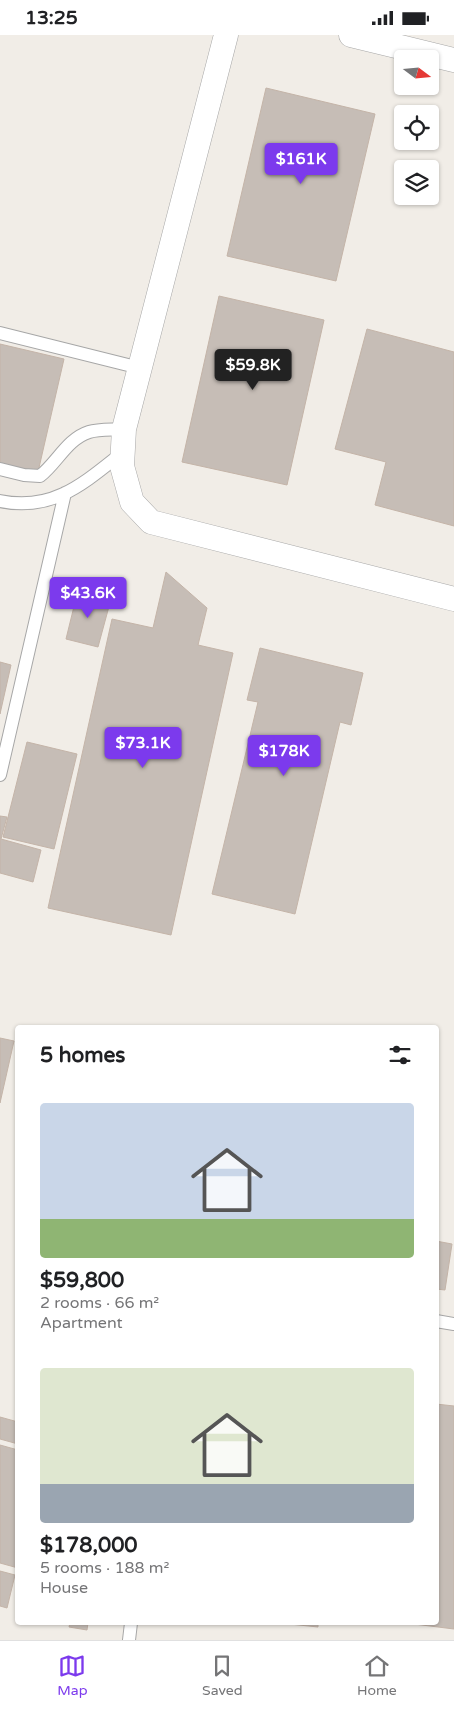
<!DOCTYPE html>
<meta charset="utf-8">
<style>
:root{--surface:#fff;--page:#f6f6f6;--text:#202124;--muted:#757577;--line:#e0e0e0;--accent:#7c3aed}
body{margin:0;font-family:"Varela Round",sans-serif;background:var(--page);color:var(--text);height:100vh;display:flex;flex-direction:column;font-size:19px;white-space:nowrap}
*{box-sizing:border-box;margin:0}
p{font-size:16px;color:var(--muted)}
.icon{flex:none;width:28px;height:28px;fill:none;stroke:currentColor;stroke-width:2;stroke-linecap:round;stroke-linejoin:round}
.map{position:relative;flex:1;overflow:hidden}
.panel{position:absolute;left:15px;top:990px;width:424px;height:600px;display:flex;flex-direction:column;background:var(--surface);border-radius:5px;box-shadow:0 1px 4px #0004}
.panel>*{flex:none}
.needle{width:32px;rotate:106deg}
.buttons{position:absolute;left:394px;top:15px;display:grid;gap:10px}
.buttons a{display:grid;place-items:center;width:45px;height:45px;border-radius:5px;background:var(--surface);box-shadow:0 1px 4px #0004;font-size:25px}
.price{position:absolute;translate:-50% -42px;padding:0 11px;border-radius:5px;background:var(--accent);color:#fff;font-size:16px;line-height:32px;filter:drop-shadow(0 1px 2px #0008)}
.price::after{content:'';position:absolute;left:50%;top:30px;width:15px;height:11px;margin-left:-8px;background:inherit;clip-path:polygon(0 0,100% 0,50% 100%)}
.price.active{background:#222;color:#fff}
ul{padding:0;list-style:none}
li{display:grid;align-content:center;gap:10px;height:265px;padding:0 25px}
li span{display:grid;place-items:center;height:155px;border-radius:5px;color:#555}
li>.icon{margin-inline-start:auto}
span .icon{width:90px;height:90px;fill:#fffc;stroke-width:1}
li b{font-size:21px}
h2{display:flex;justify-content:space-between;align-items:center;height:60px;padding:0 25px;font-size:21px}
.status{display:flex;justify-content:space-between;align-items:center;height:35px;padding:0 25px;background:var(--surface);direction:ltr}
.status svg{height:14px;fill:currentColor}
.menu{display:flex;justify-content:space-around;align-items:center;height:70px;border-top:1px solid var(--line);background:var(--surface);font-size:14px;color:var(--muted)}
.menu a{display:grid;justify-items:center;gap:2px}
.menu .active{color:var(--accent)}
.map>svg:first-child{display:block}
</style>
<div class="status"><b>13:25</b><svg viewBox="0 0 49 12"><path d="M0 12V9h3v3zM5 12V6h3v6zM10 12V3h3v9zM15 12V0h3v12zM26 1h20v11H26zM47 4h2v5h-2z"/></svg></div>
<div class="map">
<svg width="454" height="1605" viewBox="0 0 454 1605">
<rect width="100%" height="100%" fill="#f1ede7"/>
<!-- building -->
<path fill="#c6bdb6" stroke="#c4b4a8" d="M266,53L375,79L336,246L227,221Z
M219,261L324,285L287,450L182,427Z
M367,294L454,317V491L375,470L386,427L335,414Z
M0,309L64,324L38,437L0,428Z
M166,537L207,573L198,610L233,618L171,900L48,873L112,584L153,593Z
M78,555L111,564L98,612L66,604Z
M260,613L363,638L351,690L340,687L295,879L212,859L258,667L247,665Z
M0,627L11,630L0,679Z
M27,707L77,719L54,814L3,802Z
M0,781L7,782L1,804L41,815L33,847L0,838Z
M0,1003L14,1006L0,1068Z
M436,1206L452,1209L445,1255L436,1254Z
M436,1369L454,1371V1594L406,1588H436Z
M0,1382L18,1387V1409L0,1404Z
M0,1410L18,1415V1533L0,1528Z
M0,1536L15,1540L7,1573L0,1571Z
M70,1588H88L87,1595L69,1592Z
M280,1588H318V1592Z"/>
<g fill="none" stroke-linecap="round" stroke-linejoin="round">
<defs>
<path id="lane" d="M0,298L140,333
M0,434L24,440L40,441C57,428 67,404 89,397C99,394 113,395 124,394
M0,466C53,477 84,448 122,418
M0,740L65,458
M436,1286L454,1289
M129,1605L131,1588"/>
<path id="street" d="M226,0L124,394L122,431L132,467L151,487L454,564
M351,0L454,25"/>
</defs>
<!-- lane casing -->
<use href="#lane" stroke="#a7a7a7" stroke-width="14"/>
<!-- street casing -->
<use href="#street" stroke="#a7a7a7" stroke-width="25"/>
<!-- lane -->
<use href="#lane" stroke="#fff" stroke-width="12"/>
<!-- street -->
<use href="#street" stroke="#fff" stroke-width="24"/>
</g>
</svg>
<div class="buttons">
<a><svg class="needle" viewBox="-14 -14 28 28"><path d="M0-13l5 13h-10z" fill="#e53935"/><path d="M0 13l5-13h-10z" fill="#757577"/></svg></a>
<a><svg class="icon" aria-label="locate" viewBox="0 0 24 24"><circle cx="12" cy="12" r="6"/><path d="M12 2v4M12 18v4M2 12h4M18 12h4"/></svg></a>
<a><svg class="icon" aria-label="layers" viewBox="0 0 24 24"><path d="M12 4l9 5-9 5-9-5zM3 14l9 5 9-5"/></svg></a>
</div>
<b class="price" style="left:301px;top:150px">$161K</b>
<b class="price active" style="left:253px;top:356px">$59.8K</b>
<b class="price" style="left:88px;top:584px">$43.6K</b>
<b class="price" style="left:143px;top:734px">$73.1K</b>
<b class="price" style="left:284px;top:742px">$178K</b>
<section class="panel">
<h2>5 homes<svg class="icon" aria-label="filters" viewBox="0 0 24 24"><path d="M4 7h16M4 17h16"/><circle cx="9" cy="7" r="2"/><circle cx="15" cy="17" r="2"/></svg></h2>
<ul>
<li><span style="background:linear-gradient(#c9d6e8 75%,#8fb573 0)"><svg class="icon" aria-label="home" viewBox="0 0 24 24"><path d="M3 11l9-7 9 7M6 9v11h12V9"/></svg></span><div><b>$59,800</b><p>2 rooms · 66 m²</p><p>Apartment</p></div></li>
<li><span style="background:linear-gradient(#dfe7d0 75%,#9aa5b1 0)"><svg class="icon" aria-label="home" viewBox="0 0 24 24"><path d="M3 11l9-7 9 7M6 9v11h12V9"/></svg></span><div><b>$178,000</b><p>5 rooms · 188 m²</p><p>House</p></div></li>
</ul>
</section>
</div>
<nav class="menu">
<a class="active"><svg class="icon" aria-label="map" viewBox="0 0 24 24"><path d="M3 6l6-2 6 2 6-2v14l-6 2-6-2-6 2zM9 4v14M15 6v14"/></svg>Map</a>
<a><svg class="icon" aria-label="saved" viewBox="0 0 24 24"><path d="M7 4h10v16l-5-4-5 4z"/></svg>Saved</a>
<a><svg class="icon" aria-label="home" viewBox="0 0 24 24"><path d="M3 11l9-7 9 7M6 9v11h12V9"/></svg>Home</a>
</nav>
